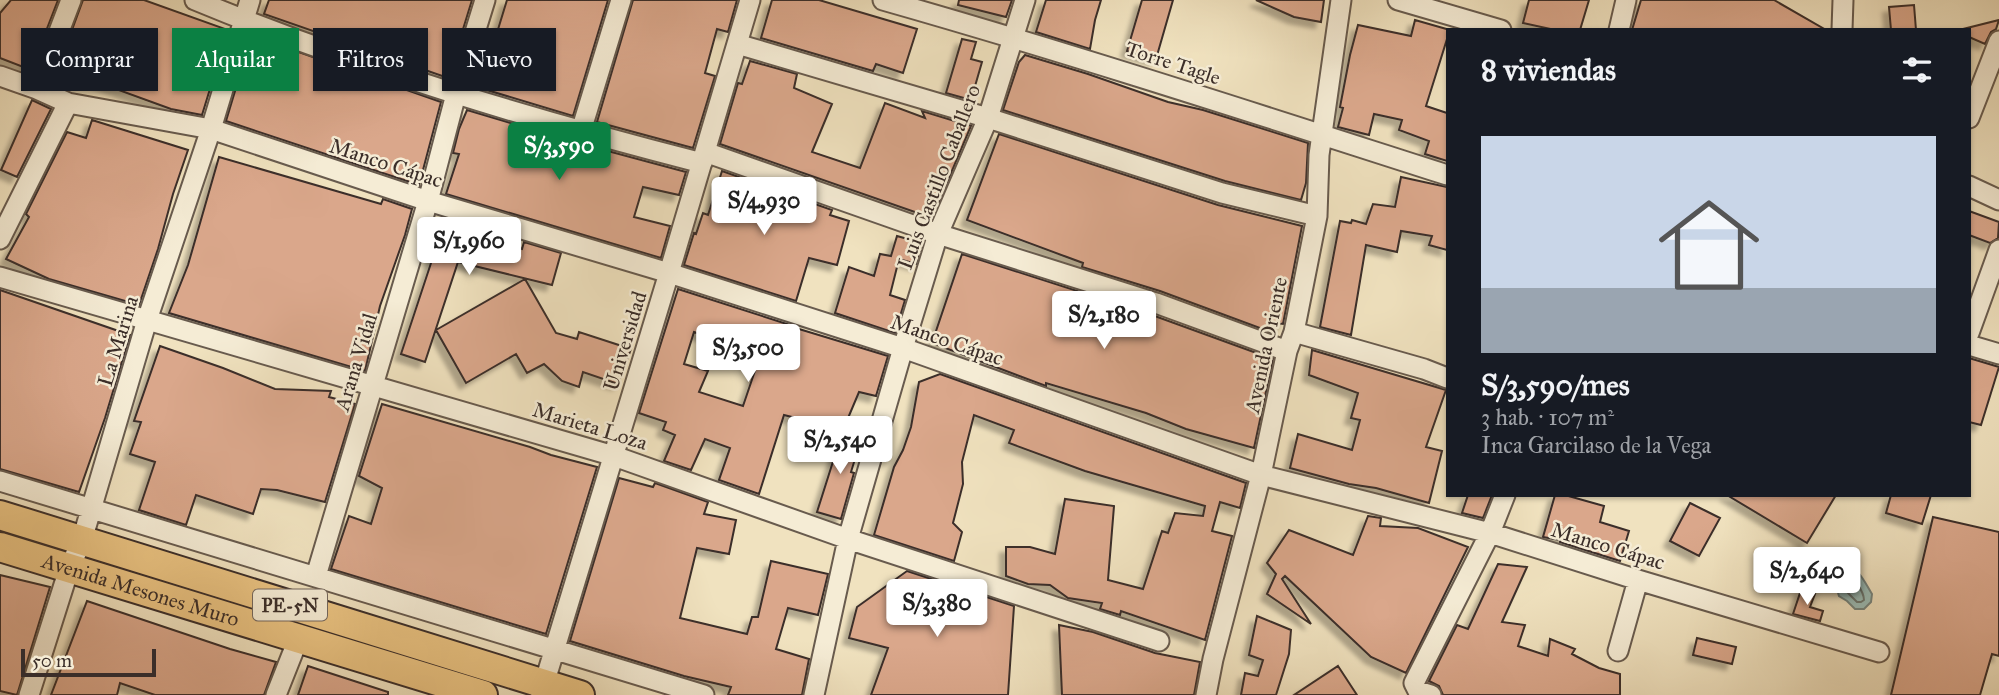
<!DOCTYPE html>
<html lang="es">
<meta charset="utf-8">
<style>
:root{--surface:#171b24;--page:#20242c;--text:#f1f3f6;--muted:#9ea1a6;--accent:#0b8043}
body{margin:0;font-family:"IM FELL Great Primer",serif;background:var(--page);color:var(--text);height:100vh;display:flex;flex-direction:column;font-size:26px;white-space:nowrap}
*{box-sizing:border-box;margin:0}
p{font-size:23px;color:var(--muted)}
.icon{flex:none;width:38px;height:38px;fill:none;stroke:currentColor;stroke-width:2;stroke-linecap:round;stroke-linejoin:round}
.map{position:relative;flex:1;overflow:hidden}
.drawer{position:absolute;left:1446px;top:28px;width:525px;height:469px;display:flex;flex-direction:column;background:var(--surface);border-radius:0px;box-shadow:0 2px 5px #0004}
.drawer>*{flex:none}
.top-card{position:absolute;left:21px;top:28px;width:665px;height:63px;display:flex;gap:14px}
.scale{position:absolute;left:21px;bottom:18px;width:135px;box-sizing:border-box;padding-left:7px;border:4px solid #3b2e29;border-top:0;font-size:19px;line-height:24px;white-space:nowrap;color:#3b2e29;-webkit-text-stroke:5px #f5ecd5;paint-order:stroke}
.price{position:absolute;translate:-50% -60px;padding:0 16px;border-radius:7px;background:#fff;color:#222;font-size:23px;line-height:46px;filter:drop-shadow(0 2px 4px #0008)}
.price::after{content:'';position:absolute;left:50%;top:42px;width:21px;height:16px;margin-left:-10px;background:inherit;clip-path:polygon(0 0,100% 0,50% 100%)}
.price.current{background:var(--accent);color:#fff}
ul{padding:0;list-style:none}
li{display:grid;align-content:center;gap:14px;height:371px;padding:0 35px}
li span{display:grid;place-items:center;height:217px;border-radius:0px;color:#555}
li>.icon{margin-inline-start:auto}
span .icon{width:126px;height:126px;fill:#fffc;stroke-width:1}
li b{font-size:30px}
h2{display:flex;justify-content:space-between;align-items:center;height:84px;padding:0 35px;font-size:30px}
.pill{padding:0 24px;border-radius:0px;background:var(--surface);box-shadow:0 2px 5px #0004;font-size:24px;line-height:63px}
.pill.current{background:var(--accent);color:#fff}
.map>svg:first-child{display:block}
</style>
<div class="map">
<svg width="1999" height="695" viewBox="0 0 1999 695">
<defs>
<filter id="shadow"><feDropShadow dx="-6" dy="6" stdDeviation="2" flood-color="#0004"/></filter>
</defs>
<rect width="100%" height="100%" fill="#f0e2bf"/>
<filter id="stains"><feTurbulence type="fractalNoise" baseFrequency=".00286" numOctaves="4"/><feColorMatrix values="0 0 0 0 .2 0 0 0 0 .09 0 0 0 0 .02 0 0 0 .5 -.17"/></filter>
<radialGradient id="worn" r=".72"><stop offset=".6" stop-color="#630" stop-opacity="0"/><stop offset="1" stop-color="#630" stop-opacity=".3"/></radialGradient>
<!-- water -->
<path fill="#9bbdb7" stroke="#75847e" stroke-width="2" d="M1844,565C1859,567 1865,583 1872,594L1871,602L1864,609H1855L1847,601L1839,596L1833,576L1838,568Z"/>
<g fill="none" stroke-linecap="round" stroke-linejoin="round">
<!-- shore -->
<path stroke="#6b7670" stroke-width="2" d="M1845,572C1853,575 1864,592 1864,600L1861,602H1857L1846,591L1841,578Z"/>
</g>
<!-- building -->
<path fill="#daa78b" stroke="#3b2e29" stroke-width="2" fill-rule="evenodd" filter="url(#shadow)" d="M11,0H58L31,70L0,58V13Z
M83,0H144L228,30L202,115L171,109L58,68Z
M269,0H472L448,78L264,14Z
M507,0H608L573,116L477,87L492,49Z
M633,0H737L728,32L717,29L705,73L715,76L693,148L597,122Z
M772,0H819L917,29L903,73L876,64L873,71L761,38Z
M959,0H1012L1006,17L958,5Z
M1046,0H1101L1095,20L1090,49L1036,32Z
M1142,0H1173L1156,59L1127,51Z
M1256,0H1324L1321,22L1294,17Z
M1529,0H1589L1580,30H1555L1523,23Z
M1641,0H1774L1826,30H1632Z
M1914,5L1916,30H1891L1889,7Z
M1415,20L1450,30H1447V39L1426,106L1447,113V161L1425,154L1429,141L1399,130L1402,120L1374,114L1369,135L1338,127L1343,108L1340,107L1350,55L1358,25L1411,36Z
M1999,20L1996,29L1991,32L1985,44L1969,37V30H1959Z
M256,37L441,102L419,185L226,121L251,38L255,39Z
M962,39L976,42L971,59L982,62L971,100L946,93Z
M1025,55L1088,74L1168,102L1203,110L1308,143L1306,183L1301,200L1225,181L1003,110L1019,62Z
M750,61L797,74L794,88L832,104L812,152L860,168L885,103L925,118L922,111L971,126L932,218L720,144L738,83L742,84Z
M32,100L51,109L17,177L1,170Z
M467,110L578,143L686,172L679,195L643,187L634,217L670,226L661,258L446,194L459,154L453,153L459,129Z
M92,120L188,150L173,194L158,249L139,305L49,279L6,259L29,217L26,214L67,132L86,138Z
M999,134L1218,205L1302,226L1283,324L1276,323V334L1160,291L1082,267L1083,263L967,220Z
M219,157L381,204L383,199L412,209L405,235L380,306L365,371L169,313L188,265Z
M722,171L832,210L830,215L849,221L837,265L809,258L796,301L684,265L694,233L696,234L703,213L708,215Z
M1401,177L1447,187V250L1429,245L1432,236L1401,231L1397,252L1366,245L1351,335L1320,327L1340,221L1351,223L1352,220L1366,224L1373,204L1395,207Z
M1969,211L1999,222L1998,238L1990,243L1969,235Z
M435,225L522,249L524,242L561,253L552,285L458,262L425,362L401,354L434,254L428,250Z
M897,236L922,243L916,264L899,259L890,295L905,300L895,333L835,313L849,267L874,276L880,254L891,256Z
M962,254L1152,315L1273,359L1254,448L1186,429L1146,413L1046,383V386L932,343Z
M525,279L556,333L577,339L579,332L631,349L618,384L583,372L579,387L562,381L544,364L527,373L516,354L466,383L436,330Z
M678,289L790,325L789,326L888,356L876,396L859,392L843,430L784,415L759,494L719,480L730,448L705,439L691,470L664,461L675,435L663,430L666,422L639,413ZM694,332L761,353L743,406L699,392L708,371L684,364Z
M0,290L130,335L105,418L79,492L0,469Z
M160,346L223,368L275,389L331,391L329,397L355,404L325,502L277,490L261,489L253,514L196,495L186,525L139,510L155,462L130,454L141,422L134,421Z
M1312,350L1446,390L1426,447L1442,451L1429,503L1376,488L1349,484L1290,468L1298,434L1352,450L1360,420L1351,418L1358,393L1309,375Z
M1969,358L1999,367L1981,425L1969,422Z
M940,374L1246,483L1240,508L1220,502L1212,531L1232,536L1205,640L1121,611L1120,615L1100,609L1102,603L1068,598L1050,585L1028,584L1006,576V547H1030L1055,554L1065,499L1114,506L1108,580L1143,589L1162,531L1168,533L1175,513L1203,516L1205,506L1085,471L1009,443L1014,430L974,415L962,462L963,484L953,523L962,532L954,561L874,535L894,467L903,450L911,427L919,382Z
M382,404L530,447L551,455L597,467L546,634L331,569L349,516L371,524L382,488L359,476Z
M843,430L862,436L851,472L854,473L841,519L817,512Z
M619,478L653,487L655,483L708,502L704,514L736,520L729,554L697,548L680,618L747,634L752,617H758L771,561L828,574L818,615L788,608L776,649L809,659L802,695H728L731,687L684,676L570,641Z
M1468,495H1492L1483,518L1462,513Z
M1555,495H1565L1604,506L1600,522L1629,531L1620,561L1560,542V540L1543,537Z
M1727,495H1836L1807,543Z
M1891,495H1931L1922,524L1886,513Z
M1690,503L1720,518L1699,556L1670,541Z
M1368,516L1381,518L1380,526L1418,528L1468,547L1406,673L1371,657L1285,576L1282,579L1311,624L1267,594L1276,574L1267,563L1289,530L1353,555Z
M1933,517L1999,532V656L1992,654L1980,695H1891Z
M1498,564L1527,567L1502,622L1525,625L1518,646L1548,656L1550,639L1575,649L1572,654L1599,668L1620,674V695H1443L1439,686L1429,681L1457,625L1468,629Z
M907,571L1014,606L1008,695H871L888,648L849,638L857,607Z
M0,575L50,587L17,695L0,691Z
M1801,590L1815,594L1810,607L1823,611L1820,621L1793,614Z
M87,601L230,649L276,662L264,695H155L120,683L117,695H51Z
M1257,616L1291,630L1289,654L1276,695H1241L1245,673L1258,676L1263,660L1249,655Z
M1059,625L1093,632L1155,653L1200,662L1194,695H1062Z
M1697,638L1736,647L1732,664L1693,655Z
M308,666L388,692V695H298Z
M1338,666L1357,695H1294Z"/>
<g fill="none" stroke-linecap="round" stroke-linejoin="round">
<defs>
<path id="minor" d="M195,0C359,68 530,119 702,163
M883,0C1073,54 1260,115 1447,175
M1398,0L1501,30
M1619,30L1626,0
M1842,30L1843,0
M737,44L988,118L1222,193L1317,216
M0,76L37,89L68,103L211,129L428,201L669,273L903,348L1261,475L1490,533L1638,580L1879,652
M37,89L71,0
M1969,118L1999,41
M581,131L621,0
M705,152L938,234L1156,303L1287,351
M1969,186L1999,200
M0,239L68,103
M0,277L614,456L848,539L1159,641
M1294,332L1424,369L1447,378
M1969,333L1999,250
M1969,345L1999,354
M0,481L704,695
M316,576L428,201L456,94L485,0
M1618,651L1638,580
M541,694L669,273L750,0
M29,695L69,569L82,540L147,320L211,129L250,0
M276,695L299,637
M814,695L848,539L903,348L938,234L988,118L1025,0
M1206,695L1213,659L1261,475L1287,351L1294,332L1317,216L1319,155L1341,0
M1431,695L1418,691L1414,683L1490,533L1505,495"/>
<g id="highway">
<path d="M0,515L580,695"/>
<path id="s1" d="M0,547L483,695"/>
</g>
</defs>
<!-- minor casing -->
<use href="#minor" stroke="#685b4e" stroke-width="23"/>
<!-- highway casing -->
<use href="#highway" stroke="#3b2e29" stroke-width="32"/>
<!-- minor -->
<use href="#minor" stroke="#f5ecd5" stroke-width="19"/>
<!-- highway -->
<use href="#highway" stroke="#e8c180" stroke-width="28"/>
</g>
<g text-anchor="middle" stroke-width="5" stroke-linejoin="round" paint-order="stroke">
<!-- shield labels -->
<rect fill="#f5ecd5" stroke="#73675d" stroke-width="2" x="253" y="589.5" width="74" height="31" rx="5"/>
<g font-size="19" font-weight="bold" fill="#3b2e29">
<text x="290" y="612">PE-5N</text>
</g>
<!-- street labels -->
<g font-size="21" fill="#3b2e29" stroke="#f5ecd5">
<text transform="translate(1173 63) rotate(18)" y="7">Torre Tagle</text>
<text transform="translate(386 163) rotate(18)" y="7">Manco Cápac</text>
<text transform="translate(939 177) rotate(-69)" y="7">Luis Castillo Caballero</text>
<text transform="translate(947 340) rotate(19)" y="7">Manco Cápac</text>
<text transform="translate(118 341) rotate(-73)" y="7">La Marina</text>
<text transform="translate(625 341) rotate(-73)" y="7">Universidad</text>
<text transform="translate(1266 345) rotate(-78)" y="7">Avenida Oriente</text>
<text transform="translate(356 362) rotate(-73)" y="7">Arana Vidal</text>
<text transform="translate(590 426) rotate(17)" y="7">Marieta Loza</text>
<text transform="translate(1608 546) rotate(17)" y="7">Manco Cápac</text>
<text dy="7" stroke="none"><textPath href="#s1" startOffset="147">Avenida Mesones Muro</textPath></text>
</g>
</g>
<rect width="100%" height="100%" filter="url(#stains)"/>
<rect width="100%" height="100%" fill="url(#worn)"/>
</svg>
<div class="scale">50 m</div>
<b class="price current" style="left:559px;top:182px">S/3,590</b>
<b class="price" style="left:764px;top:237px">S/4,930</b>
<b class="price" style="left:469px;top:277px">S/1,960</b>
<b class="price" style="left:1104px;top:351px">S/2,180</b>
<b class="price" style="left:748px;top:384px">S/3,500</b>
<b class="price" style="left:840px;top:476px">S/2,540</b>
<b class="price" style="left:1807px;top:607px">S/2,640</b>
<b class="price" style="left:937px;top:639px">S/3,380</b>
<div class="top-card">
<a class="pill">Comprar</a>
<a class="pill current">Alquilar</a>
<a class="pill">Filtros</a>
<a class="pill">Nuevo</a>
</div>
<section class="drawer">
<h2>8 viviendas<svg class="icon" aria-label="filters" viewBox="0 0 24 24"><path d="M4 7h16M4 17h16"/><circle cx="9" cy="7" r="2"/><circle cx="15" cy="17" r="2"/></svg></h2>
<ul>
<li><span style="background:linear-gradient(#c9d6e8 70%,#9aa5b1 0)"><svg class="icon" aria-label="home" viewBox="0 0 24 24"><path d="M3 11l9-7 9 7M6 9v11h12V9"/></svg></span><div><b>S/3,590/mes</b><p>3 hab. · 107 m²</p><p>Inca Garcilaso de la Vega</p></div></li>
</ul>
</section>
</div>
